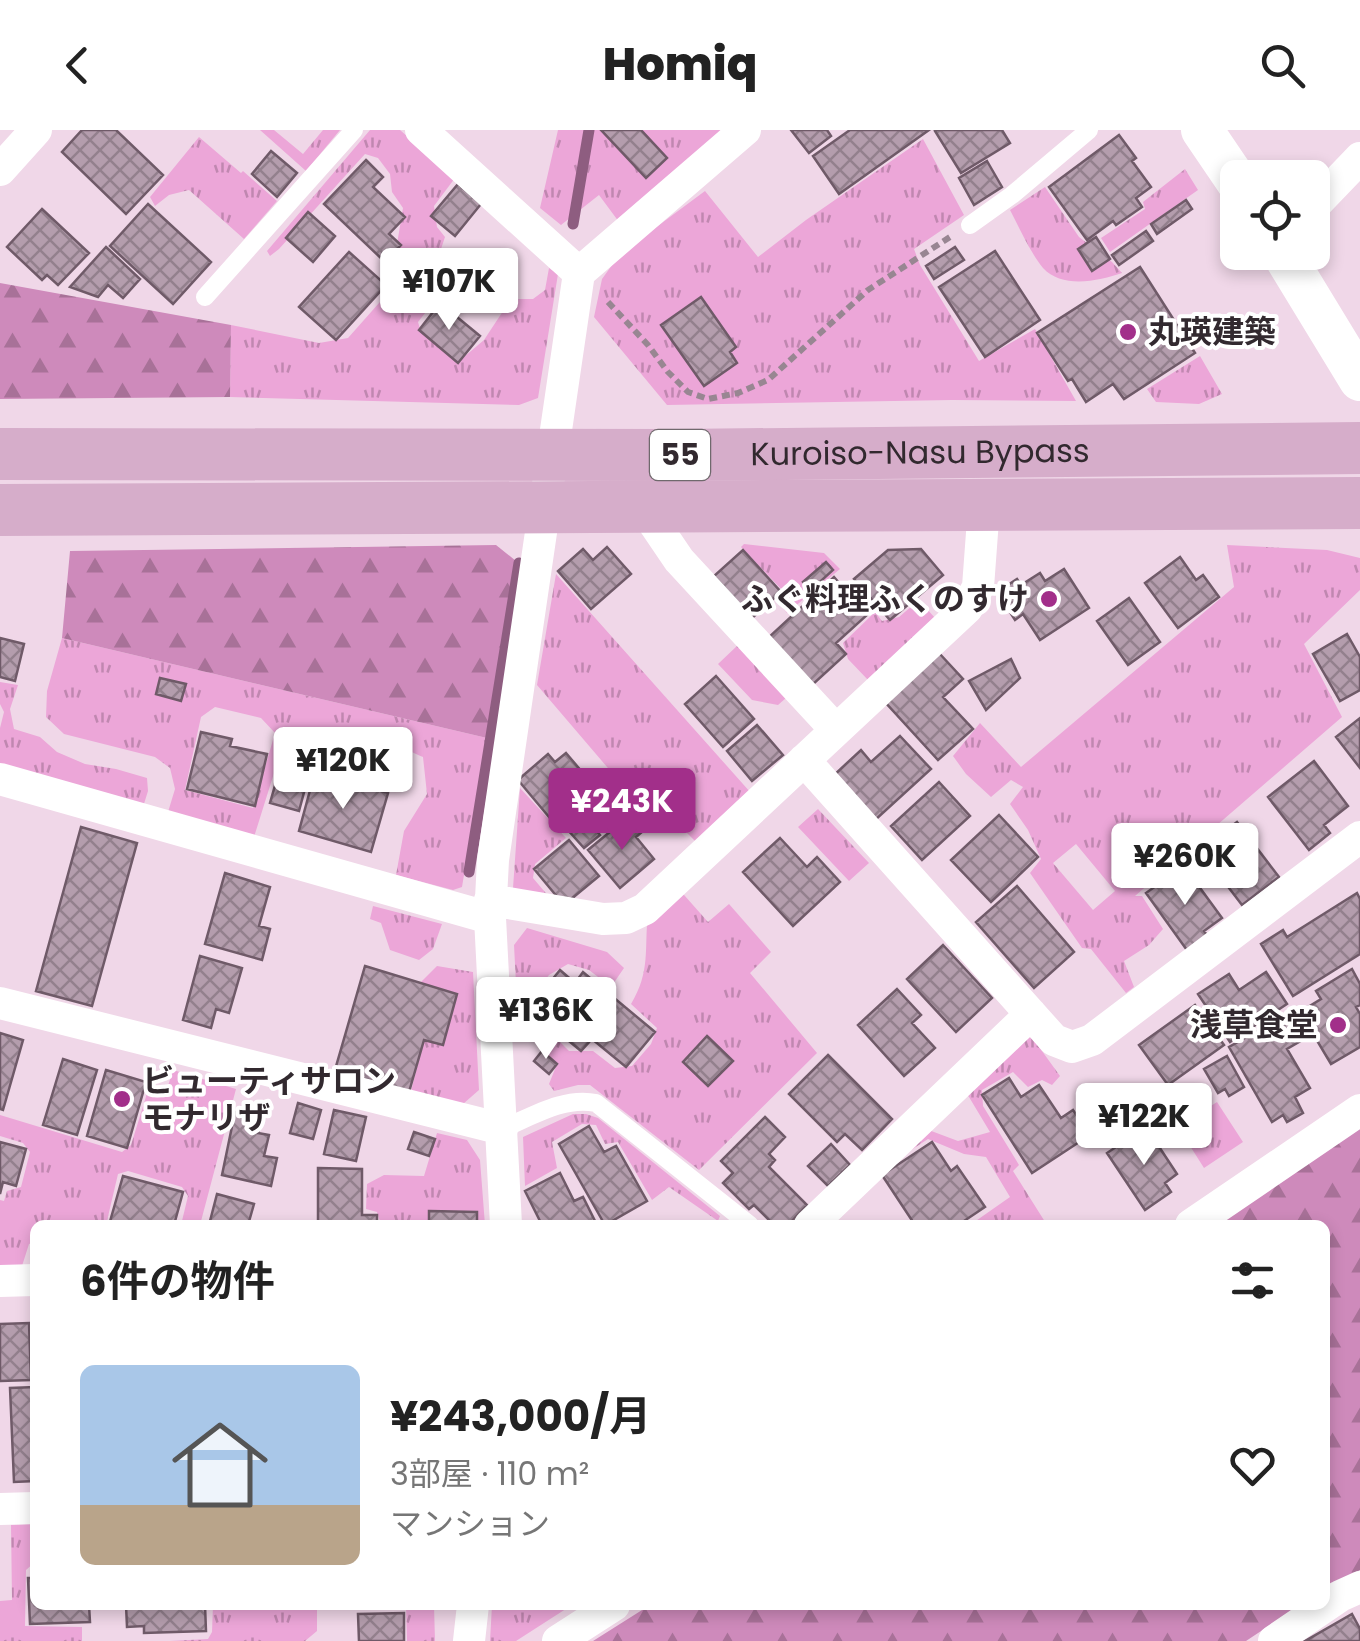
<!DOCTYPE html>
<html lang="ja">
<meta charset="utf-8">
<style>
:root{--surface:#fff;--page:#f6f6f6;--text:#222;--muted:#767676;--line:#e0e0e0;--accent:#a22f8a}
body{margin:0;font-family:Poppins,"Noto Sans JP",sans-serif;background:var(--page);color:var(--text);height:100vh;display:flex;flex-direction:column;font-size:38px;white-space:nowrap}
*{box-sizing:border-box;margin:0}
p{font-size:32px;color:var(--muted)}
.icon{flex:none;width:55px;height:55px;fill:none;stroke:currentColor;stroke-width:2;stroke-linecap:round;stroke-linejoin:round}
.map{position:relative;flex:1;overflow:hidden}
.sheet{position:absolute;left:30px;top:1090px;width:1300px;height:390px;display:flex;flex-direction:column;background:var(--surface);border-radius:15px;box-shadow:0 5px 15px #0003}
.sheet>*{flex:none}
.fabs{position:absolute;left:1220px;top:30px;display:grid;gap:20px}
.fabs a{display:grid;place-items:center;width:110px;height:110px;border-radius:15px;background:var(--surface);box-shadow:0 5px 15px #0003;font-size:50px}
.price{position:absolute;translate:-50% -85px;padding:0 22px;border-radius:10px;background:#fff;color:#222;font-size:32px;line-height:65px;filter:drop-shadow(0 2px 5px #0008)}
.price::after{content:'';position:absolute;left:50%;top:60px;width:30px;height:22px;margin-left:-15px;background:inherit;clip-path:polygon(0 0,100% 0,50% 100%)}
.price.on{background:var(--accent);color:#fff}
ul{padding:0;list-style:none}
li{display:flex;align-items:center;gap:30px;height:250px;padding:0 50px}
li+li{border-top:2px solid var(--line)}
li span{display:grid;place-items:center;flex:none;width:280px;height:200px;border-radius:15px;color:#555}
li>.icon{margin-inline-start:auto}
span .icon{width:120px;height:120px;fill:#fffc;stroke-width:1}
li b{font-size:42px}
h2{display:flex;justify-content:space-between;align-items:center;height:120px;padding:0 50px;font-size:42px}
header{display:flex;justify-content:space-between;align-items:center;height:130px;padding:0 50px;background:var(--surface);font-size:45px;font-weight:800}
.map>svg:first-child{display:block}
</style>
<header><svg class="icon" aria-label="back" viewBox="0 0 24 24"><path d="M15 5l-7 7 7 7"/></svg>Homiq<svg class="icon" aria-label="search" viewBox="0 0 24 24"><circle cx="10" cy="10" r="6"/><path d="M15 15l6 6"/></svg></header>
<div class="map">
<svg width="1360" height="1511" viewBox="0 0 1360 1511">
<defs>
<pattern id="grass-tufts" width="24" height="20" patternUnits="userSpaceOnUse" patternTransform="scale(2.5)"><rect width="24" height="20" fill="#eca6d8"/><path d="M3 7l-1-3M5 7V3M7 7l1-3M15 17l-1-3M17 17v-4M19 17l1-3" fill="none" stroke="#c087b0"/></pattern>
<pattern id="forest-firs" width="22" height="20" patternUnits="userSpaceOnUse" patternTransform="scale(2.5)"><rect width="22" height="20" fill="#ce8abb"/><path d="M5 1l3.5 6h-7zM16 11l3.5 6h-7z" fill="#a87198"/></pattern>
<pattern id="building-cross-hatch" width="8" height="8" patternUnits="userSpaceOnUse" patternTransform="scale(2.5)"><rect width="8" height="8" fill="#b49dad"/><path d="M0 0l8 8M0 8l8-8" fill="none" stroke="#93808d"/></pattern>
</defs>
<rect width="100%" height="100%" fill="#f0d7e8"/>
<!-- grass -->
<path fill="url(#grass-tufts)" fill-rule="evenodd" d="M260,0H274L303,24L323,0H340L306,41Z
M370,0H400L455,48L434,76L437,97L445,107L429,155L437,168L418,192L421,202L458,232L484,210L511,169H533L545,160L549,138L558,144L538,268L519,275L230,267L231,195L319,213L348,208L387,164L388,142L395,126L403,78L392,62L390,44L378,28L365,24L279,119L270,126L267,121Z
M558,0H727L619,92L599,65L561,95L540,78Z
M199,7L241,43L243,41L277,71L244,109L189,60L169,65L155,76L150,67Z
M923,9L964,85L914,119L920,135L979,231L1035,199L1076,271L952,270L667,275L594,187L602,149L620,124L705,61L758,127L806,90Z
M1185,39L1198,60L1110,122L1101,108L1145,79L1143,72Z
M1045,57L1079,107L1112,132L1122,143C1099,151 1062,159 1043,138C1030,122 1020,99 1010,80Z
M1200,226L1222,264L1199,274L1156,272L1147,259Z
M744,414L824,423L840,439L787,483L777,471L785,463L741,417Z
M1227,415L1327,420L1360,428V460L1304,514L1342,587L1135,766H1142L1163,799L1149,815L1124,831L1134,857L1126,863L1091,819L1082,818L1030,743L1041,729L1028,700L1010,674L1023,657L1011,650L991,667L966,644L953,626L980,593L1021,637L1234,457ZM1076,714L1115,761L1093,780L1053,733Z
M556,444L751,663L698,714L647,663L605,699L588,680L619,651L537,555Z
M919,470L935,488L868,550L848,529L843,513L875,482L882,491L899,487Z
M62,508L487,608L462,757L453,760L396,745L404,701L427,664L423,627C413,623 403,617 393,615C359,609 310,610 280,624L254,707L168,682L175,659L170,638L155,627L64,604L46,587L47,561ZM215,577L261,588L275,603L253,678L185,660L201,587Z
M738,515L786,568L778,575L752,570L718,534Z
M0,552L18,555L10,579L14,599L40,607L57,622L85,634L116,639L147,648L148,661L143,677L0,634V598L4,582L0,574Z
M520,658L566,708L535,734L533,748L550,768L513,758Z
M818,679L869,733L849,751L798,697Z
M677,757L708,792L729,774L771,822L750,843L817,923L699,1040L590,955H578L554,961L549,954L557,934L524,902L518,892L514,815L527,798L607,822L624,838L611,857L589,840L568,834L549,845L531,869L537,889L569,921H593L615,938L632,936L651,914L657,898L631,874C651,841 644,819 648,783Z
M373,776L442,794L433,819L419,830L390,820L381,793L370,789Z
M437,836L473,842L479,960L463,974L410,965L424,910L443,915L457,864L420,853Z
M1029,903L1060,946L1052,955L1042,950L1028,957L1013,942L982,960L983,976L1019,1035L1013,1041L1047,1095H970L1010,1067L986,1027L964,1024L928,1009L902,1026L926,999L958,1011L990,1002L966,962Z
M173,940L236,959L200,1095H181L188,1066L182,1057L128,1041L118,1044L106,1095H35V1112L29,1114L22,1136H0V1070L4,1071L7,1061L21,1057L30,1022L23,1013L0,1006V985L122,1022L131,1015L149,957L166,962Z
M1217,972L1243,1012L1204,1038L1178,997Z
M573,984H586L598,988L720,1086L718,1091L669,1057L652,1070L618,1012L605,1014L596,995L582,994L552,1012L557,1038L525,1056L523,1007Z
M437,1003L467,1010L480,1030L485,1095H381L377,1082L366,1079L367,1054L384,1045L424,1046Z
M35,1394V1432L26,1440L25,1496L82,1497V1511H0V1471L12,1470L11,1395Z
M213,1475H317V1501L305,1511H170L208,1509L212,1502Z
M406,1475H434L435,1511H407Z
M492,1475H572L516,1511H490Z"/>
<!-- forest -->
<path fill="url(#forest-firs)" d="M0,153L231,195L230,267L0,269Z
M496,415L516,431L487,608L62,508L70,421Z
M1360,998V1440L1325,1458V1095H1217Z
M650,1475H1300L1246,1511H593Z"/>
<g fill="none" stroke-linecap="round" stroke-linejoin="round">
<!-- stream -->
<path stroke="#8e5d80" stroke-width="11" d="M573,94L589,0
M469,742L519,433"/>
</g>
<!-- building -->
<path fill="url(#building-cross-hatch)" stroke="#6f5a68" stroke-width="2.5" d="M82,0H116L163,45L126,84L62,22Z
M601,0H641L667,28L646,48Z
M791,0H827L831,6L809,23Z
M850,0H929L839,64L813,26Z
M937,0H1002L1010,13L961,43L935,1Z
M1119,5L1136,28L1132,31L1151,57L1136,68L1142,77L1116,95L1113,91L1087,110L1049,57Z
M271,21L297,43L277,67L252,44Z
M366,30L383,47L373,57L405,87L389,104L401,115L385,132L324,74Z
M987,31L1002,57L974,75L959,48Z
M458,54L481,74L455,106L431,86Z
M1186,70L1192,79L1157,104L1151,94Z
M148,74L211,132L173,174L110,116Z
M42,79L89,123L58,155L47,145L42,150L7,117Z
M308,82L335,106L313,132L286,108Z
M1146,101L1153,111L1119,135L1112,125Z
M1096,107L1110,129L1092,141L1078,119Z
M106,117L140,149L123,168L108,155L98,167L70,157Z
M955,117L964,130L934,149L926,136Z
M995,121L1040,190L985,227L939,157Z
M349,122L386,155L336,210L299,177Z
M1140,137L1195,223L1124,269L1113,254L1086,272L1072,249L1068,251L1037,203Z
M701,167L736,217L730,222L737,233L704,256L661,195Z
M440,173L480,206L458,233L419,200Z
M607,417L631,444L591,479L558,441L583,419L593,430Z
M921,419L943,445L890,490L854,449L888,420Z
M743,420L781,462L752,488L714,446Z
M1180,427L1196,450L1203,445L1219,467L1178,498L1145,453Z
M826,432L833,440L810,461L803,452Z
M1064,439L1089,478L1040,510L1023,484L1015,490L997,462L1017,449L1021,455L1040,443L1045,451Z
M834,447L867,485L836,513L846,524L811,556L768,508Z
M1129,468L1160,512L1128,535L1097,491Z
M1347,504L1360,527V560L1340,571L1313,524Z
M0,508L24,514L15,551L0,547Z
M939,523L963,549L943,567L973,599L938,630L885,572Z
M1011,529L1020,548L986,580L969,551Z
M716,546L754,589L723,617L685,574Z
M160,548L186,554L181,571L156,564Z
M1360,588V638L1336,607Z
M757,595L783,625L752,651L727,621Z
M201,602L232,609L230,616L267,624L255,676L187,659Z
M900,606L931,639L874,691L833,646L861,620L871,632Z
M566,623L600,663L559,699L518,650L548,624L555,632Z
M282,631L310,640L299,681L270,673Z
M1314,631L1348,676L1324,695L1330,703L1309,720L1268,667Z
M315,642L388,663L371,722L299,701Z
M939,652L970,686L922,730L891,696Z
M583,684L600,705L584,718L566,698Z
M999,685L1038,727L991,772L951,730Z
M628,687L642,702L636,707L654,729L620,758L588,720Z
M1237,692L1279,747L1242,775L1200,720Z
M81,697L137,713L92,876L36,861Z
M780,708L807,737L817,727L840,752L793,796L743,742Z
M569,710L599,746L564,775L534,739Z
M1184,736L1222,788L1204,801L1209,808L1189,823L1146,763Z
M225,743L270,757L259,796L270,799L262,830L205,814Z
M1017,756L1074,822L1034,858L976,792Z
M1357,763L1360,769V824L1293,866L1261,814L1283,800L1287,807Z
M943,815L992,868L956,902L907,849Z
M200,826L242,838L229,883L216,879L211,898L183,890Z
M365,836L457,864L443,915L424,910L409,962L335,940Z
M1352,839L1360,854V875L1356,877L1360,884V917L1331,934L1300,882L1321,869L1316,861Z
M560,840L575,853L583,842L655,902L626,937L592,909L581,921L529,878Z
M1266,842L1287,874L1230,912L1198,864L1229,844L1239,860Z
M897,859L921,885L912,893L935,918L904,946L858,895Z
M1195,875L1224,915L1168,955L1139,915Z
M1289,883L1304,909L1287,919L1310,958L1295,967L1303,983L1287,992L1283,985L1272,992L1229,917Z
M0,903L23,910L3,980L0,979Z
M707,906L733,931L708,956L683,932Z
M542,921L557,934L549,944L534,931Z
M828,925L892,989L862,1020L845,1004L837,1012L789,964Z
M1227,926L1244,957L1229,966L1225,959L1218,963L1204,939Z
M63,929L97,940L77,1005L43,995Z
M106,940L146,952L127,1018L87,1006Z
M1009,948L1021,967L1039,955L1061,988L1073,980L1090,1005L1032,1043L982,965Z
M1097,965L1114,992L1096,1004L1079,976Z
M298,973L321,980L313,1009L290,1003Z
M334,980L366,987L356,1031L324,1024Z
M235,982L262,988L258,1003L269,1005L264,1026L277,1028L271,1056L222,1045Z
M765,987L785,1007L769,1024L775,1030L769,1037L807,1075L788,1095H774L754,1075L749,1079L723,1053L733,1043L721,1031Z
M589,996L604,1022L616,1016L647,1071L605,1095L559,1014Z
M1146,997L1177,1044L1165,1053L1171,1062L1145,1080L1107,1023Z
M414,1002L435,1009L429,1026L408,1019Z
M0,1012L26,1019L16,1056L3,1052L0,1064Z
M932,1012L951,1041L957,1036L985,1077L958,1095H915L882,1045Z
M831,1014L850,1035L828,1056L808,1036Z
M318,1038L362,1039V1085H377V1095H318Z
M560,1043L574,1071L583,1067L597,1095H542L525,1061Z
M123,1046L183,1062L174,1095H109Z
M217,1064L254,1074L248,1095H209Z
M429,1081L477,1082V1095H429Z
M29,1193L31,1250L0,1251V1194Z
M35,1257V1351L14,1352L10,1258Z
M28,1448H35V1475H89L90,1492L30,1494Z
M126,1475H205L206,1501L144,1503V1496L127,1497Z
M404,1483V1511H359L358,1484Z
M1352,1484L1360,1499V1511H1305Z"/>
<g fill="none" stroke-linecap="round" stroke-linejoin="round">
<!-- path -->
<path stroke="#988692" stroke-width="6" stroke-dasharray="8 5" stroke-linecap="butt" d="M608,172L648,215L668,242L688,262L708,269L738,263L768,250L868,160L950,107"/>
<!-- service -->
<path stroke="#fff" stroke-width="18" d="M970,95L1012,65L1089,0
M205,167L354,0
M502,999C531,987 564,966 596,973L750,1095"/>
<!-- minor -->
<path stroke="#fff" stroke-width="32" d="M421,0L579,143
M0,40L36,0
M1312,78L1360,28
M643,377L679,430L836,600
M804,630L1054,910L1072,917L1092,910L1360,707
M0,649L490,788
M490,770L603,789L626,788L645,779L967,478L978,457L984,376
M0,873L502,999
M506,1095L490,788L493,730L579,143L745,0
M810,1095L1031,884
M1191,1095L1360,980
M0,1151L35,1150
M0,1379L35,1378
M469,1511L473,1475
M558,1511L614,1475
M1274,1511L1340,1466L1360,1457"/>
<!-- tertiary -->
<path stroke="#fff" stroke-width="42" d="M1202,0L1238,53
M1282,122L1360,250"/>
<!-- primary -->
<g stroke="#d6adca" stroke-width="52">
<path id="s1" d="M0,324L678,325L1360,318"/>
<path d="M0,380L1360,373"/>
</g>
</g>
<!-- markers -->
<g fill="#a22f8a" stroke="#fff" stroke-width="4">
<circle cx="1128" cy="202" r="10"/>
<circle cx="1049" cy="469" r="10"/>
<circle cx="1338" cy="895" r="10"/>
<circle cx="122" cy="969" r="10"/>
</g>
<g text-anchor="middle" stroke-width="8" stroke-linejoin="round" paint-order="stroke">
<!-- shield labels -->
<rect fill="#fff" stroke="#70696d" stroke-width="2.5" x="650" y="300" width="60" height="50" rx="8"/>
<g font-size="30" font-weight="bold" fill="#32292f">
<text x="680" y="335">55</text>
</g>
<!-- poi labels -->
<g font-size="32" font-weight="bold" fill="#32292f" stroke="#fff" text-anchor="start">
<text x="1148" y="213">丸瑛建築</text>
<text x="1029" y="480" text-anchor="end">ふぐ料理ふくのすけ</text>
<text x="1318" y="906" text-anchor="end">浅草食堂</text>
<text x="142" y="962">ビューティサロン<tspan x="142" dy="37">モナリザ</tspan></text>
</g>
<!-- street labels -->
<g font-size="32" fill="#32292f" stroke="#fff">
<text dy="11" stroke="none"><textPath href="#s1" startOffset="920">Kuroiso-Nasu Bypass</textPath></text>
</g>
</g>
</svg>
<div class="fabs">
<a><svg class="icon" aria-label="locate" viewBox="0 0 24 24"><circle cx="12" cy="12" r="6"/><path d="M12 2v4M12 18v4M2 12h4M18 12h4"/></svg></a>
</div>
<b class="price" style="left:449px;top:203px">¥107K</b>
<b class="price" style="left:343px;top:682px">¥120K</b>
<b class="price on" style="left:622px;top:723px">¥243K</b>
<b class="price" style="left:1185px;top:778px">¥260K</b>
<b class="price" style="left:546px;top:932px">¥136K</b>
<b class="price" style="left:1144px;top:1038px">¥122K</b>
<section class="sheet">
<h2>6件の物件<svg class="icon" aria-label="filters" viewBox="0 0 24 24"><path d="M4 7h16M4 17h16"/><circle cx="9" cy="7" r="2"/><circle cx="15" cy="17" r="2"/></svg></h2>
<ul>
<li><span style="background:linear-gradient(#a9c7e8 70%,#b9a48a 0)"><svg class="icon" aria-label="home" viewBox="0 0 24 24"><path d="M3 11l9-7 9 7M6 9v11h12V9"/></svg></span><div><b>¥243,000/月</b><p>3部屋 · 110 m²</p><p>マンション</p></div><svg class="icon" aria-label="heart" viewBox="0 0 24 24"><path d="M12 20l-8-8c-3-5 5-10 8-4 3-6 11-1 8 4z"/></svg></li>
</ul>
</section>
</div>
